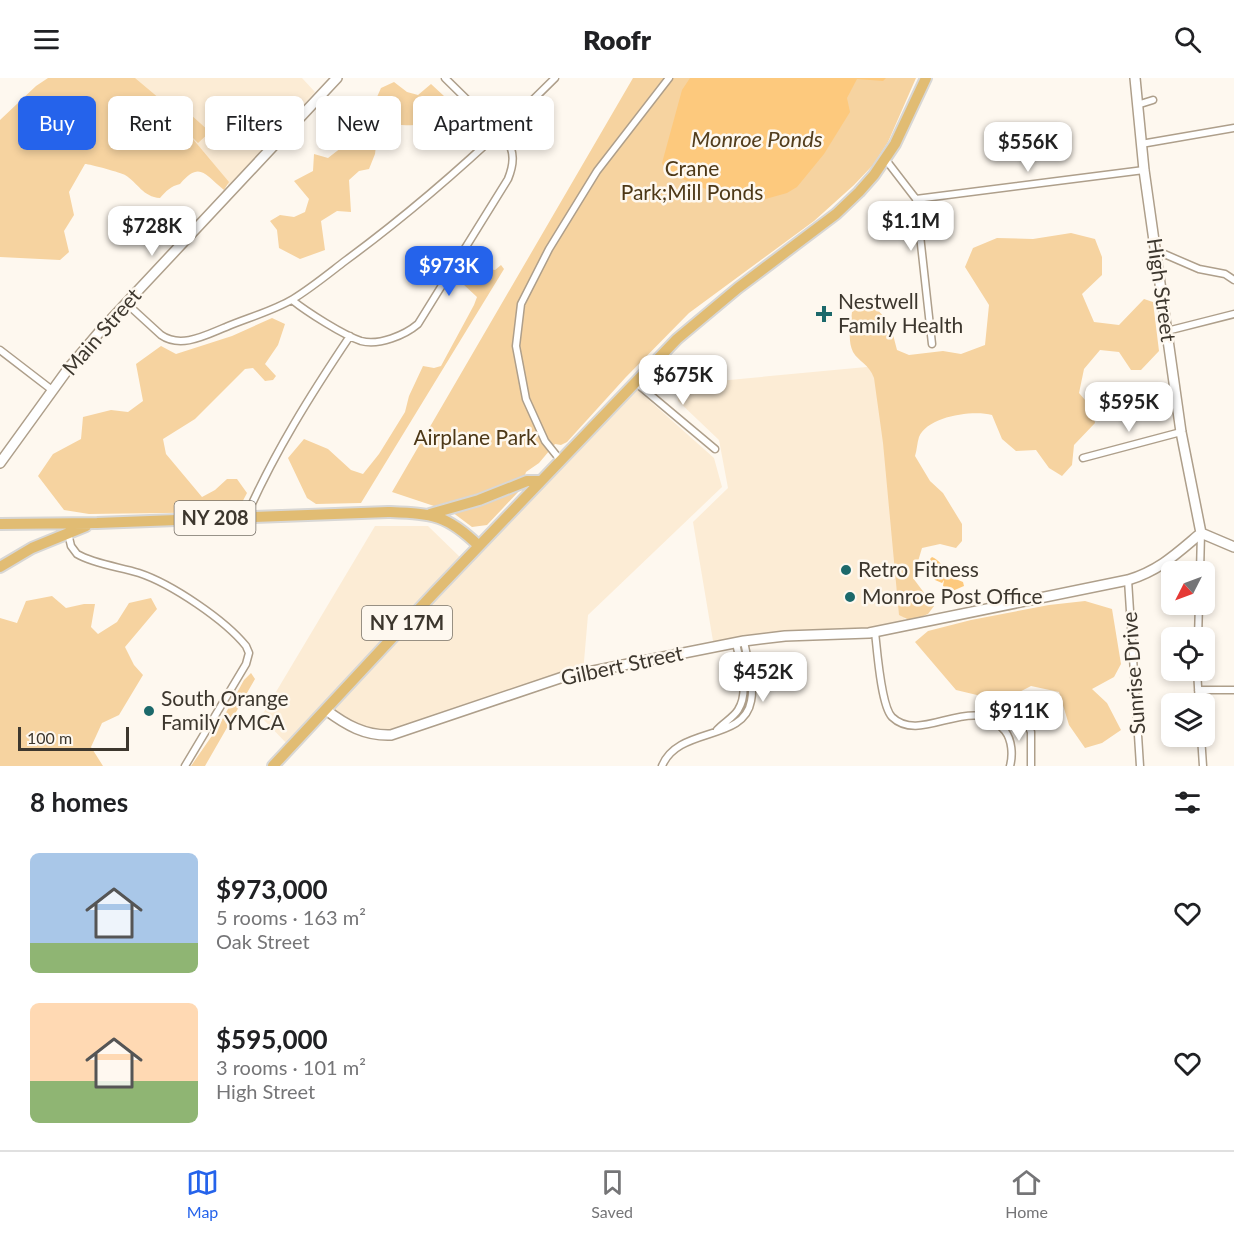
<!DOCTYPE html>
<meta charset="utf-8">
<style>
:root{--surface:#fff;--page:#f2f2f2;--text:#202124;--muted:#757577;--line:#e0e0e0;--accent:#2563eb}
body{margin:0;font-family:Lato,sans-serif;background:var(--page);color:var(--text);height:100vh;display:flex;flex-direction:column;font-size:22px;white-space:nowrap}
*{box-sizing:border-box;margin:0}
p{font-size:20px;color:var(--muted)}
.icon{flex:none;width:33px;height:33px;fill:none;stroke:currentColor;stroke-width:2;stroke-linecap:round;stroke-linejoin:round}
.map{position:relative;height:688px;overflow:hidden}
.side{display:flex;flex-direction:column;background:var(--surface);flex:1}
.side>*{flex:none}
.guide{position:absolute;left:18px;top:18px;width:600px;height:54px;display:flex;gap:12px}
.needle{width:39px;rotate:228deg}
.tools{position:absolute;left:1161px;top:483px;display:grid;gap:12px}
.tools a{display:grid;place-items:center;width:54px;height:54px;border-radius:9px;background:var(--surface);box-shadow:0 3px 9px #0003;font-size:30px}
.scale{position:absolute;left:18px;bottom:15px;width:111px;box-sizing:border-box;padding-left:6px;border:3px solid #3d372e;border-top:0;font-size:16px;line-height:21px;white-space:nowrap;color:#3d372e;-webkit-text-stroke:4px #fef8ef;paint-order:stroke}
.price{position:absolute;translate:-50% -51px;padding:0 14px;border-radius:12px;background:#fff;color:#222;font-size:20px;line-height:39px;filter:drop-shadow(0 2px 3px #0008)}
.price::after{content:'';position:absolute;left:50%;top:36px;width:18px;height:14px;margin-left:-9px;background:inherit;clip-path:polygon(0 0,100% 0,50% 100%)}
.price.selected{background:var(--accent);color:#fff}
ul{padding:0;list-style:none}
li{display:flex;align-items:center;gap:18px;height:150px;padding:0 30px}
li span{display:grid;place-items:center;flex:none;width:168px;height:120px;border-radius:9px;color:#555}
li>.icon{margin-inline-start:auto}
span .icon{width:72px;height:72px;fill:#fffc;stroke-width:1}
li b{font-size:26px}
h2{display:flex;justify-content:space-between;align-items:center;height:72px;padding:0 30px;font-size:26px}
.pill{padding:0 21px;border-radius:9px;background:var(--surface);box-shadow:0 3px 9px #0003;font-size:21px;line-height:54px}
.pill.selected{background:var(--accent);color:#fff}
header{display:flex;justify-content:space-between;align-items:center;height:78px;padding:0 30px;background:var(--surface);font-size:27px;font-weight:800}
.tab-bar{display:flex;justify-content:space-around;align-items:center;height:84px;border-top:2px solid var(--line);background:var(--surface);font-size:16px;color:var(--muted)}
.tab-bar a{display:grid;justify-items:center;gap:3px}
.tab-bar .selected{color:var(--accent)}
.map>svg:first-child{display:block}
</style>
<header><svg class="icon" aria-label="menu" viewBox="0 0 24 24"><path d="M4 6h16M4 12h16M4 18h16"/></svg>Roofr<svg class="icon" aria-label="search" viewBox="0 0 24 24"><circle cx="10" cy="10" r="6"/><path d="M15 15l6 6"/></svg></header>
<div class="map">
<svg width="1234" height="688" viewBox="0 0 1234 688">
<rect width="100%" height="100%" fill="#fef8ef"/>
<!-- built -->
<path fill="#fcecd5" d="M115,0H302L315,14L231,110L138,13Z
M877,288L905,545L714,569L693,444L728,410L719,362L678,323L676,307Z
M632,307L714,380L722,409L588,537L583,595L376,657L326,632L291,670L261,639L375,448H428L464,483Z"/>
<!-- green -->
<path fill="#f6d3a0" d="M48,0H135L160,21L179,46L190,36L210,54L198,65L187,54L229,104L224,112C204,96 200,83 180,106C171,108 166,113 160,120C143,119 138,105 125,97C122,95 90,86 85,86L69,114L74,137L64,153L69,174L60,182L0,179V42L36,8Z
M633,0H916L888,64L873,87L854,107L814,143L689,235L626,299L567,364L561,367L555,366L539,385L526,394L520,412L487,447L472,449L452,434L392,414Z
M394,4L407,14L418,17L431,6L444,18L450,30C434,48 416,49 393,46L377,59L375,76L369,91L359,93L349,102L351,134L337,133L321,143L325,172L300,181L279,170L277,152L270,143L280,137L294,139L305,134L309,121L294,103L313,93L314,76L328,80L346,66L335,57L331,47L334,42L351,44L363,31L373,28L381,10Z
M1071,155L1095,161L1102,179V197L1082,216L1094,244L1119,247L1144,221L1153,224L1159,273L1141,292H1131L1119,274L1100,272L1084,291L1079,315L1092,330L1095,345L1074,367L1072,387L1062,398L1049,390L1036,372L1016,373L1002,361L992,337C973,332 928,338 919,359C917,365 917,372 915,378L930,403L943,415L962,446V463L956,470L940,466L922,470L913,500L934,528L928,536L911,543L899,537L883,365L874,300C869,286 859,284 853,274C847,262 851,246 852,234L868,222L890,245L897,272L909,277L943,273L961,276L985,267L989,227L965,189L973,170L997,160L1033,161Z
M470,181L483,190L495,192L501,187L504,191L361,425L316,426L307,420L288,380L304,361L328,371L351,392L363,396L379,376L405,334L409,318L423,288L434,290L441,288L474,227L477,219L463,206V189Z
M272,240L285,246L278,267L265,286L276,298L273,302L265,303L253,290L245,291L195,341L163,361L166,376L202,419L215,412L227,401H237L247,415L237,434L89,436L64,432L38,398L53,376L81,361L83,339L111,332L128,334L143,323L136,286L161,268L176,276L232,258Z
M52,518L66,530L84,526H95L91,549L98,556L117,544L129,525L151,520L157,531L125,569L134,587L143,597L119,637L102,645L91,669L103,688H0V540L17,545L26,523Z
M1085,523L1112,531L1121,586L1114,599L1092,611L1107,625L1121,652L1102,665L1085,670L1069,647L1059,614L1031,608L1002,623L956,612L915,564L928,553L971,542L1049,527Z
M251,595L255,601L205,688H191L218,649L244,602Z"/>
<!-- water -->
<path fill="#fdc97d" d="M690,0H886L883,3L857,1L847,20L850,34L824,76L797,109L787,115L755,124L730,116L715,115L666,94L662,85L682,12Z
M932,479C939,482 945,489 946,497L963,504L964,508L950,514L943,508L944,502L942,505L935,502L931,493L929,482Z"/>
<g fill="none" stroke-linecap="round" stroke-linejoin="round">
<defs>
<path id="street" d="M1137,27L1153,22
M1141,66L1234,50
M886,82L916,121L932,266
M916,121L1144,92
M1155,172L1199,191L1225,196L1234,202
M292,222C307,234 343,257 361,263C379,268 405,257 418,246L508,101C514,86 515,74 506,60L445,0
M126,225L161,257C181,271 206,257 226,249C247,240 273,233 293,221C311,210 328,196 345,183C420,128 489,66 555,0
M1167,253L1234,236
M0,272L52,312
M635,304L715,371
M1083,380L1181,354
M561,383L545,363L526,321L516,268L521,226L549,171L597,93L669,0
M246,439C274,375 311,316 350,258
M68,455L71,468L77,476C94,486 120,489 139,495C172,506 225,542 246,568L249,575L246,586L185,688
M1200,494L1201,455
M1128,502L1140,688
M875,554C877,571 881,628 892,639C922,668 973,612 1005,653C1012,662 1013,677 1010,688
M1198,560L1199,526
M1197,592L1199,626
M1198,612H1234
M1002,649L1015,640L1026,642L1031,654V688
M717,652C723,645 733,640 738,632C750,613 740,585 736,565
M1201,658L1203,688
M662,688C678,648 744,664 751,623C755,604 747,581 744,563"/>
<path id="secondary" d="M1135,0L1144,92L1181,354L1201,455
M0,385L68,291L102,251L337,0
M1201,455L1234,469
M326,632C346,647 365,658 391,657L563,599L744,563L785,558L869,555L1128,502C1160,492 1176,476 1201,455"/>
<path id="primary" d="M430,436L479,422L527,403H541
M0,446L97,445L388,434C433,436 446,436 479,468
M0,489L32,470L86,448
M273,688L434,515L677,261L738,210L836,136L859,114L874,97L895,66L926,0"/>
</defs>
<!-- street casing -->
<use href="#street" stroke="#ae9f8b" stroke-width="9"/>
<!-- secondary casing -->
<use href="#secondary" stroke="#ae9f8b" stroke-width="12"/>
<!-- primary casing -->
<use href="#primary" stroke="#d8d7d5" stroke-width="14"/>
<!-- street -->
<use href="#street" stroke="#fff" stroke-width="6"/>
<!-- secondary -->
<use href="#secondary" stroke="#fff" stroke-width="9"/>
<!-- primary -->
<use href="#primary" stroke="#e1bc73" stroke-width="10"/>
</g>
<!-- markers -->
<g fill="#1c696b" stroke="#fef8ef" stroke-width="2">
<path d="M821 227h6v6h6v6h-6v6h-6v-6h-6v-6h6z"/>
<circle cx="846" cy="492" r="6"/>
<circle cx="850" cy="519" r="6"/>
<circle cx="149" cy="633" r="6"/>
</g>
<g text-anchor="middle" stroke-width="5" stroke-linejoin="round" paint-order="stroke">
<!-- shield labels -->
<g fill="#fef8ef" stroke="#777168" stroke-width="1.5">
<rect x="174.5" y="423" width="81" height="34" rx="4.5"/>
<rect x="362" y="528" width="90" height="34" rx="4.5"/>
</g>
<g font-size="20" font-weight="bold" fill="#3d372e">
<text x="215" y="447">NY 208</text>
<text x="407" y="552">NY 17M</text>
</g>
<!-- park labels -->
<g font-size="21" fill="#4d3817" stroke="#fef8ef">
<text x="692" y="98">Crane<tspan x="692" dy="24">Park;Mill Ponds</tspan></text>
<text x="475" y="367">Airplane Park</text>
</g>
<!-- street labels -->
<g font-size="21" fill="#3d372e" stroke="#fef8ef">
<text transform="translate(1161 212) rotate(82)" y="7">High Street</text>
<text transform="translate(102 254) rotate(-49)" y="7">Main Street</text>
<text transform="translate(622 588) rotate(-12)" y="7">Gilbert Street</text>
<text transform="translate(1134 595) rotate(-94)" y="7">Sunrise Drive</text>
</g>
<!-- poi labels -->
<g font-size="21" fill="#3d372e" stroke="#fef8ef" text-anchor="start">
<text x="838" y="231">Nestwell<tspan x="838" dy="24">Family Health</tspan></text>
<text x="858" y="499">Retro Fitness</text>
<text x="862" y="526">Monroe Post Office</text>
<text x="161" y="628">South Orange<tspan x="161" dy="24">Family YMCA</tspan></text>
</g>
<!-- water labels -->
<g font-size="22" font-style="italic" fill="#533e1d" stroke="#fef8ef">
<text x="757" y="69">Monroe Ponds</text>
</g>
</g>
</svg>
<div class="tools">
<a><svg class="needle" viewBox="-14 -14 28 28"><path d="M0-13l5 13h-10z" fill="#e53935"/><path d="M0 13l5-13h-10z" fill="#757577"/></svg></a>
<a><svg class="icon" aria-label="locate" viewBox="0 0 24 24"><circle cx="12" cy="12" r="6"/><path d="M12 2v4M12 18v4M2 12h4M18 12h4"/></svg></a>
<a><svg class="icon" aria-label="layers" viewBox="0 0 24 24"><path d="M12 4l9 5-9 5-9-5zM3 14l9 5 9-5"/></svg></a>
</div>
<div class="scale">100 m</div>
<b class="price" style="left:1028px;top:95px">$556K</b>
<b class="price" style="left:911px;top:174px">$1.1M</b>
<b class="price" style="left:152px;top:179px">$728K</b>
<b class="price selected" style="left:449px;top:219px">$973K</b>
<b class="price" style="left:683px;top:328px">$675K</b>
<b class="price" style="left:1129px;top:355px">$595K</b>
<b class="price" style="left:763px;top:625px">$452K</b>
<b class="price" style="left:1019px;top:664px">$911K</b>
<div class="guide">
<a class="pill selected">Buy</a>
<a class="pill">Rent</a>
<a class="pill">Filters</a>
<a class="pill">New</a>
<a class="pill">Apartment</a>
</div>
</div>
<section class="side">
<h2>8 homes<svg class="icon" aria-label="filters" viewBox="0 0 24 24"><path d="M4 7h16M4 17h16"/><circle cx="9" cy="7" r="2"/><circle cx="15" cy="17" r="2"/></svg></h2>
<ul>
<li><span style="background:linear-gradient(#a9c7e8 75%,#8fb573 0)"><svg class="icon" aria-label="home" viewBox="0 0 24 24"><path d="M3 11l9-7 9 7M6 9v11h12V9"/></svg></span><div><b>$973,000</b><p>5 rooms · 163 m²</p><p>Oak Street</p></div><svg class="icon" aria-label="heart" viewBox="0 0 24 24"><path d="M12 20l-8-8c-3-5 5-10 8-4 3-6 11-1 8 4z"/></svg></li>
<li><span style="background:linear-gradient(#ffd9b3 65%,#8fb573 0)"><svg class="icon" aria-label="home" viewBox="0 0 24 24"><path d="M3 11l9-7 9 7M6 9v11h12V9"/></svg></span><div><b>$595,000</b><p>3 rooms · 101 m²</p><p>High Street</p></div><svg class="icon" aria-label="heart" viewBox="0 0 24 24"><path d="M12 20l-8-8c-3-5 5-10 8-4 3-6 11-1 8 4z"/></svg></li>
</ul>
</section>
<nav class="tab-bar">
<a class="selected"><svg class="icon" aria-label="map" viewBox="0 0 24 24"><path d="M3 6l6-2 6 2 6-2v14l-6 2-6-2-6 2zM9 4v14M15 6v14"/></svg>Map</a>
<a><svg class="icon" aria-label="saved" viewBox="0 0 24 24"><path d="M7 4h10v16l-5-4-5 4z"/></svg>Saved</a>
<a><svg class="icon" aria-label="home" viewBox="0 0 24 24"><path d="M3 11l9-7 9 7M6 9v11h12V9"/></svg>Home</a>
</nav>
